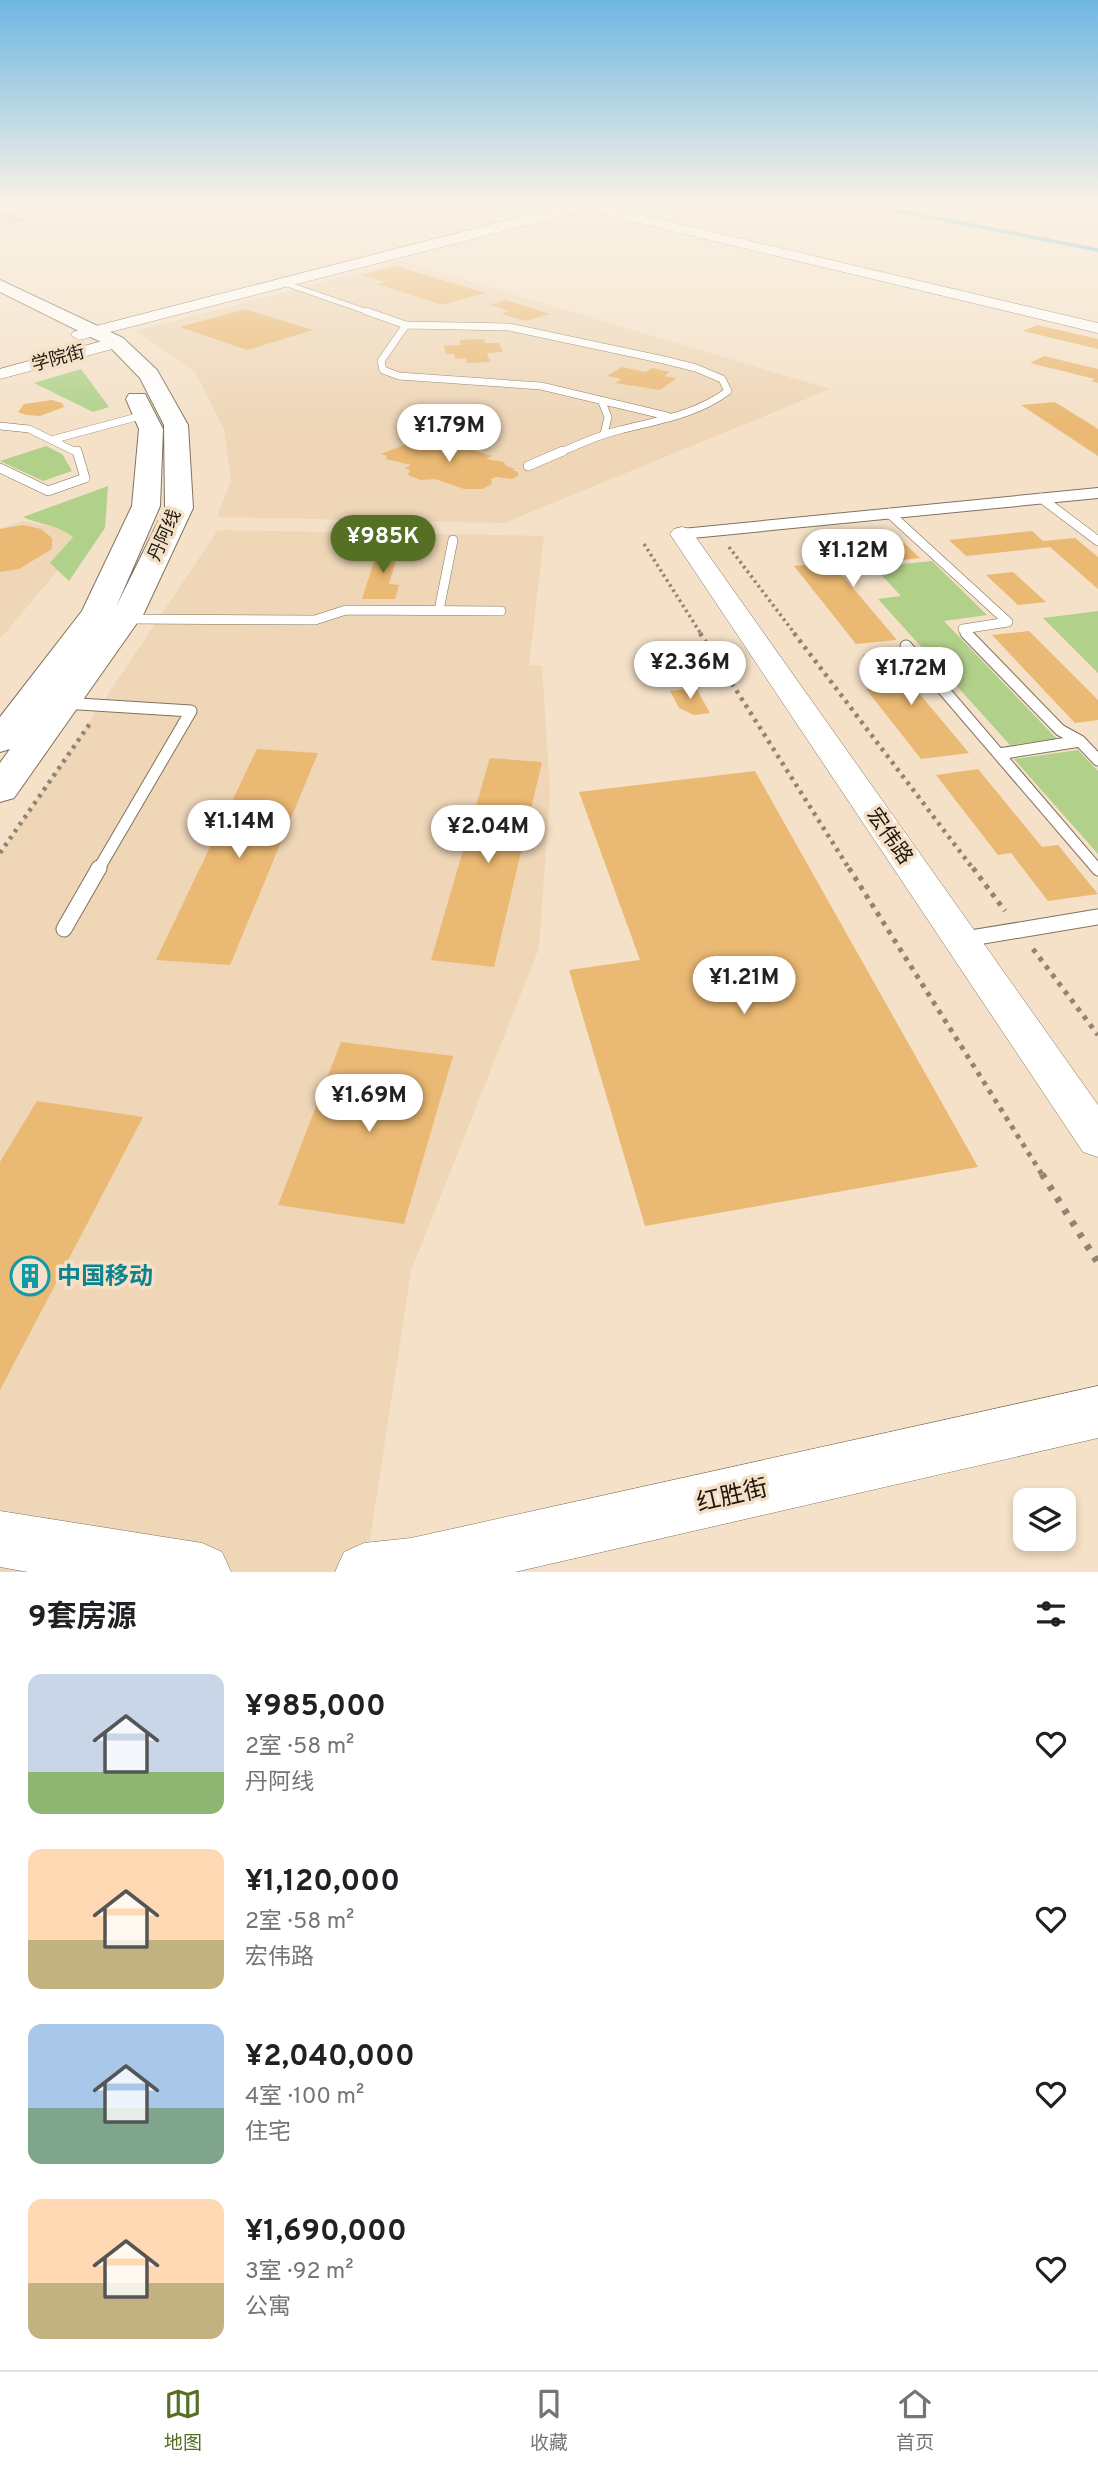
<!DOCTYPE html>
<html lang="zh">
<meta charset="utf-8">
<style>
:root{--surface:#fff;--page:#f6f6f6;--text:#202124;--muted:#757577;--line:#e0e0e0;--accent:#557024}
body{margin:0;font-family:Overpass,"Noto Sans SC",sans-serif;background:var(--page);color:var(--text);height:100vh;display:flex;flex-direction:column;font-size:26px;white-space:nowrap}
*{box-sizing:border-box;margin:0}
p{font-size:23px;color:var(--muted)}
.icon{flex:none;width:38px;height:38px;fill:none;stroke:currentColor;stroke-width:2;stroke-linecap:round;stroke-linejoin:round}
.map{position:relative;height:1572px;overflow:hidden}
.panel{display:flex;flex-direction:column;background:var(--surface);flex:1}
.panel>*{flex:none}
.controls{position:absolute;left:1013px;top:1488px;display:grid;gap:14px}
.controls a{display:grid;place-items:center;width:63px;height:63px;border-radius:14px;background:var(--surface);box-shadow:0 4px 10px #0003;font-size:35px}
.price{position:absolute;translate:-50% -60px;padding:0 16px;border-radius:24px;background:#fff;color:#222;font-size:23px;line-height:46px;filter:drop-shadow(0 2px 4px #0008)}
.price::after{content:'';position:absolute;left:50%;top:42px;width:21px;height:16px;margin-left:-10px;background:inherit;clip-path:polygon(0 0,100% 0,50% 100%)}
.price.on{background:var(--accent);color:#fff}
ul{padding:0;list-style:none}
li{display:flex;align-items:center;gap:21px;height:175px;padding:0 28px}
li span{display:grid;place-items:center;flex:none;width:196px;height:140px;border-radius:14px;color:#555}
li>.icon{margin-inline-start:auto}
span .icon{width:84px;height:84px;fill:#fffc;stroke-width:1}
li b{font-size:30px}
h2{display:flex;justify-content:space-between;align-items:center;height:84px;padding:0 28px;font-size:30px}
.tabs{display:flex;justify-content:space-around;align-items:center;height:98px;border-top:2px solid var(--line);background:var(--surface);font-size:19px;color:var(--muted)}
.tabs a{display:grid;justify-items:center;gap:4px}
.tabs .on{color:var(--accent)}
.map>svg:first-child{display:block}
</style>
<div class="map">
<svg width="1098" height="1572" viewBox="0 0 1098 1572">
<rect width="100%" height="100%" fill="#f4e1c8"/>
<!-- built -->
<path fill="#eed6b7" d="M402,261L830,389L504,523L217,517L231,480L224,429L195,372L136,331Z
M22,521L64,529L73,538L50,563L58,570L0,639V529Z
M218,530L544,536L529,665L542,666L550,792L539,948L411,1271L365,1572H0V855Z"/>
<!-- green -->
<path fill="#b1d18b" d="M81,369L109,407L93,412L34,383Z
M46,446L62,454L72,471L43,481L0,461Z
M108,486L105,528L69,581L50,563L73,537C59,525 40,525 23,517Z
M932,561L987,615L944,621L1057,739L1010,745L878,599L901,596L874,567Z
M1098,611V673L1043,618Z
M1078,750L1098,771V854L1014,759Z"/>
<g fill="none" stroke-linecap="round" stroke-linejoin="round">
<!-- stream -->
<path stroke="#57bbdc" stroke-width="3.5" d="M863,204L1098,250"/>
</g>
<!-- building -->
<path fill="#eab973" d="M9,213L28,221L10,224L0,220V214Z
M396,266L485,293L442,305L377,284L385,282L361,275Z
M506,300L550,314L525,321L501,314L510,311L489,305Z
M245,309L313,330L247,350L180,327Z
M1037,325L1098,339V349L1023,331Z
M484,339L485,343H499L503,352L487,353L490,362L467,363L466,358L455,359L454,354H446L444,346L461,345L459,340Z
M1044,356L1098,369V383L1091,381L1095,379L1030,363Z
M622,367L646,372L652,368L670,372L664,376L677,378L660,390L615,383L622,379L607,376Z
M52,400L62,403L64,407L40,416L26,415L18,412L24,404Z
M1055,402L1098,429V456L1021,405Z
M412,438H432L492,456L486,459L504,462L506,466L515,469L512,470L518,472V476L512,479L496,477L491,479L492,484L482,489H464L435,479L421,480L408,475L410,470L405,468L411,465L386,459L387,456L381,454L404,445V441Z
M23,525L41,529L52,538V549L19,569L0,572V529Z
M1032,531L1043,541L1075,538L1098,557V589L1050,547L966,556L949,540Z
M904,543L920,558L836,568L897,640L856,644L794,566L831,562L821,552Z
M379,546H400L389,584L399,585L395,599H362Z
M1013,572L1046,602L1018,605L986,575Z
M1029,631L1098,700V720L1075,723L992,635Z
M899,651L927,685L913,686L969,753L921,759L866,689L887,686L862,655Z
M696,688L710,713L694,715L679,708L670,691Z
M257,749L318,753L230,965L156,960Z
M490,758L542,762L494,967L431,960Z
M978,769L1042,847L1058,845L1098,894L1048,901L1011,853L998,855L936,775Z
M755,771L978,1167L645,1226L569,970L640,960L579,792Z
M341,1042L453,1056L404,1224L278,1205Z
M37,1101L143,1117L0,1390V1162Z"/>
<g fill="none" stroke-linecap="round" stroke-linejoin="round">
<defs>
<path id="service-far4" d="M284,283L371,313"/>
<path id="service-far3" d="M366,311L406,325L509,327L664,360L696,368L722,379L728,391C696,415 659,420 620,430C599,435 579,444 559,453
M406,325L381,361L383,370L399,376L541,386L667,416
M602,402L608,417L604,434
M0,426L29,429L78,453
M55,439L144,415"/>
<path id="service-far2" d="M528,466L563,451
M0,468L48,491L85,478L77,451
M1041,498L1098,541
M889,513L1008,622L963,629L968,634
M439,610L453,540
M124,619L315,620L346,610L501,611"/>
<path id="service-far1" d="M966,633L1060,730L1080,741L1098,760
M906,646L1098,870
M63,703L191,711L98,870
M999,754L1080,741"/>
<path id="service" d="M64,929L99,868
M965,939L1098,917"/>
<path id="minor" d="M1098,488V498L682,539L673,534L682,529Z"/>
<path id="tertiary" d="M570,204H593L1098,323V333L585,210L79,340L71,335L73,332Z
M110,339L118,344L116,348L0,379V369Z
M682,527L690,529L1098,1105V1157L1083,1152L670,534L674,529Z
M1098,1386V1438L515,1572H335L344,1552L364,1543L411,1538Z
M0,1511L202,1543L222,1552L231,1572H28L0,1567Z"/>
<path id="trunk" d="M0,280L123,338L157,370L188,425L193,508L144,613L14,798L0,802V763L10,749L0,752V717L82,611L132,506L139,429L126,399L129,394H145L163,429L160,506L116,607L165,508L164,425L140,378L109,346L0,292Z"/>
</defs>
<!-- service-far4 casing -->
<use href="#service-far4" stroke="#82725c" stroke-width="6"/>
<!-- service-far3 casing -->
<use href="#service-far3" stroke="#82725c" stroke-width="8"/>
<!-- service-far2 casing -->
<use href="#service-far2" stroke="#82725c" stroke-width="10"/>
<!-- service-far1 casing -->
<use href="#service-far1" stroke="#82725c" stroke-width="13"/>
<!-- service casing -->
<use href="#service" stroke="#82725c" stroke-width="17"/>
<!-- minor casing -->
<use href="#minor" stroke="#82725c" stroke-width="2"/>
<!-- tertiary casing -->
<use href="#tertiary" stroke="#82725c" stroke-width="1"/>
<!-- trunk casing -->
<use href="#trunk" stroke="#82725c" stroke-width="2"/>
<!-- path-far3 -->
<path stroke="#918472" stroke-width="3.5" stroke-dasharray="2.5 3.5" stroke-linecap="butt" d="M644,544L701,634
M729,547L795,634"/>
<!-- path-far2 -->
<path stroke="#918472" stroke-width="4.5" stroke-dasharray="3.5 5" stroke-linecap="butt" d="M700,633L850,870
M794,633L974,870
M0,853L91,722"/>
<!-- path-far1 -->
<path stroke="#918472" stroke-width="5" stroke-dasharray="4.5 6" stroke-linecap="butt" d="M849,868L1043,1176
M973,868L1005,911
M1033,949L1098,1035"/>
<!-- path -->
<path stroke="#918472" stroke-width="7" stroke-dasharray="5 9" stroke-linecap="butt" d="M1042,1174L1098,1263"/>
<!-- service-far4 -->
<use href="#service-far4" stroke="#fff" stroke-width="5"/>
<!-- service-far3 -->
<use href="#service-far3" stroke="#fff" stroke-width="7"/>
<!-- service-far2 -->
<use href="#service-far2" stroke="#fff" stroke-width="9"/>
<!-- service-far1 -->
<use href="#service-far1" stroke="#fff" stroke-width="11"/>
<!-- service -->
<use href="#service" stroke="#fff" stroke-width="15"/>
<!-- minor -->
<use href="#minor" fill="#fff" fill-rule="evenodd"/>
<!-- tertiary -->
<use href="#tertiary" fill="#fff" fill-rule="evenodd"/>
<!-- trunk -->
<use href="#trunk" fill="#fff" fill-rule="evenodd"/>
</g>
<!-- sky -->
<linearGradient id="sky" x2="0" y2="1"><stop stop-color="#6eb7e3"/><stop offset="0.48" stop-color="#faf2e6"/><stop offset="1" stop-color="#faf2e6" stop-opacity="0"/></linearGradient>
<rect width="1098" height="424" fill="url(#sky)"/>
<!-- icons -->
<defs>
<symbol id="building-ring" viewBox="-11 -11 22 22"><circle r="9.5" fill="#f4e1c8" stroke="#0f9aa8" stroke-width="1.5"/><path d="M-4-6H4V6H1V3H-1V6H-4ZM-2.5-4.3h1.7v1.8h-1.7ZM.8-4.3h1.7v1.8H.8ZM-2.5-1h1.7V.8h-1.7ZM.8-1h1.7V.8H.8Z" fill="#0f9aa8"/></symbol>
</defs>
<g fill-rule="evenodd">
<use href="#building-ring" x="8" y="1254" width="44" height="44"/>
</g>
<g text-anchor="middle" stroke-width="7" stroke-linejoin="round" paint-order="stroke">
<!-- far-street labels -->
<g font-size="18" fill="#1e180f" stroke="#f4e1c8">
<text transform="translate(58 358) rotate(-15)" y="6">学院街</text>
<text transform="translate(164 535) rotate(-66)" y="6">丹阿线</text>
</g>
<!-- street labels -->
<g font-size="21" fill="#1e180f" stroke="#f4e1c8">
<text transform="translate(890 836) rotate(55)" y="7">宏伟路</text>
</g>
<!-- near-culture labels -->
<g font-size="24" font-weight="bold" fill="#0d838f" stroke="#f4e1c8" text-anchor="start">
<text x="57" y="1284">中国移动</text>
</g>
<!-- near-street labels -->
<g font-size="24" fill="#1e180f" stroke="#f4e1c8">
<text transform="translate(732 1495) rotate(-13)" y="8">红胜街</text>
</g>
</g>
</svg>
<div class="controls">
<a><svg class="icon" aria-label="layers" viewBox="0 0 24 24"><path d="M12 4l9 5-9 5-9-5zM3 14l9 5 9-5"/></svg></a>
</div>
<b class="price" style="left:449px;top:464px">¥1.79M</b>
<b class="price on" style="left:383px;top:575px">¥985K</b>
<b class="price" style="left:853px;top:589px">¥1.12M</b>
<b class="price" style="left:690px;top:701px">¥2.36M</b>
<b class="price" style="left:911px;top:707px">¥1.72M</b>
<b class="price" style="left:239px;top:860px">¥1.14M</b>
<b class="price" style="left:488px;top:865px">¥2.04M</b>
<b class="price" style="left:744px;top:1016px">¥1.21M</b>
<b class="price" style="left:369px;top:1134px">¥1.69M</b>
</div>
<section class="panel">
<h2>9套房源<svg class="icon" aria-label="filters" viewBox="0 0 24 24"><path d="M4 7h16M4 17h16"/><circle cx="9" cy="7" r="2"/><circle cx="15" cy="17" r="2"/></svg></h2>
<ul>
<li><span style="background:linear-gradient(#c9d6e8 70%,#8fb573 0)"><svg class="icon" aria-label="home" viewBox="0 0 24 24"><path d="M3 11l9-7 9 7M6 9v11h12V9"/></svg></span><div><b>¥985,000</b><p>2室 · 58 m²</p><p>丹阿线</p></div><svg class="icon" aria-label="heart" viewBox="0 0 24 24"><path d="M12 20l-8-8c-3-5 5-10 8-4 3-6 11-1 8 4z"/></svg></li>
<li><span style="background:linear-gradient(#ffd9b3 65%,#c2b280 0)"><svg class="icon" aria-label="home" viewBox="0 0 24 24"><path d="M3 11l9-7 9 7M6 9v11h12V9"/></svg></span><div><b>¥1,120,000</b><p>2室 · 58 m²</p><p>宏伟路</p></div><svg class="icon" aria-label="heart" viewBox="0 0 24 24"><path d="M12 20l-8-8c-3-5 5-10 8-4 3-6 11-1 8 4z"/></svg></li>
<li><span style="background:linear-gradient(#a9c7e8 60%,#7fa58c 0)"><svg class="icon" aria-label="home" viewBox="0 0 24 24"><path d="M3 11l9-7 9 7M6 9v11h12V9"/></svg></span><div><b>¥2,040,000</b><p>4室 · 100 m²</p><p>住宅</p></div><svg class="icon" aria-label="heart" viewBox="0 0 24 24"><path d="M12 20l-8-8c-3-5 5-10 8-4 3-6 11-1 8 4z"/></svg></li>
<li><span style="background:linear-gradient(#ffd9b3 60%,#c2b280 0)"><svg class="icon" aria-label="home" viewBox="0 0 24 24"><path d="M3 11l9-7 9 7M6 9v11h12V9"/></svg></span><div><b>¥1,690,000</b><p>3室 · 92 m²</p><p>公寓</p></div><svg class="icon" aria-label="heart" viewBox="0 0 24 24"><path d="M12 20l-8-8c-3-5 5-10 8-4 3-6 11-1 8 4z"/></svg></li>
</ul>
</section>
<nav class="tabs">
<a class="on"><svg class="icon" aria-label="map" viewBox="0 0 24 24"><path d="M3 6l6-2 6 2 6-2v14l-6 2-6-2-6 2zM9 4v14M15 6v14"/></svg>地图</a>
<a><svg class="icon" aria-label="saved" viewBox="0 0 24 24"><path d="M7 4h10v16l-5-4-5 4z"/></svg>收藏</a>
<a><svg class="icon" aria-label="home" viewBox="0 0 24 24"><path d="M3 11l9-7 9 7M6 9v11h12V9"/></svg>首页</a>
</nav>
